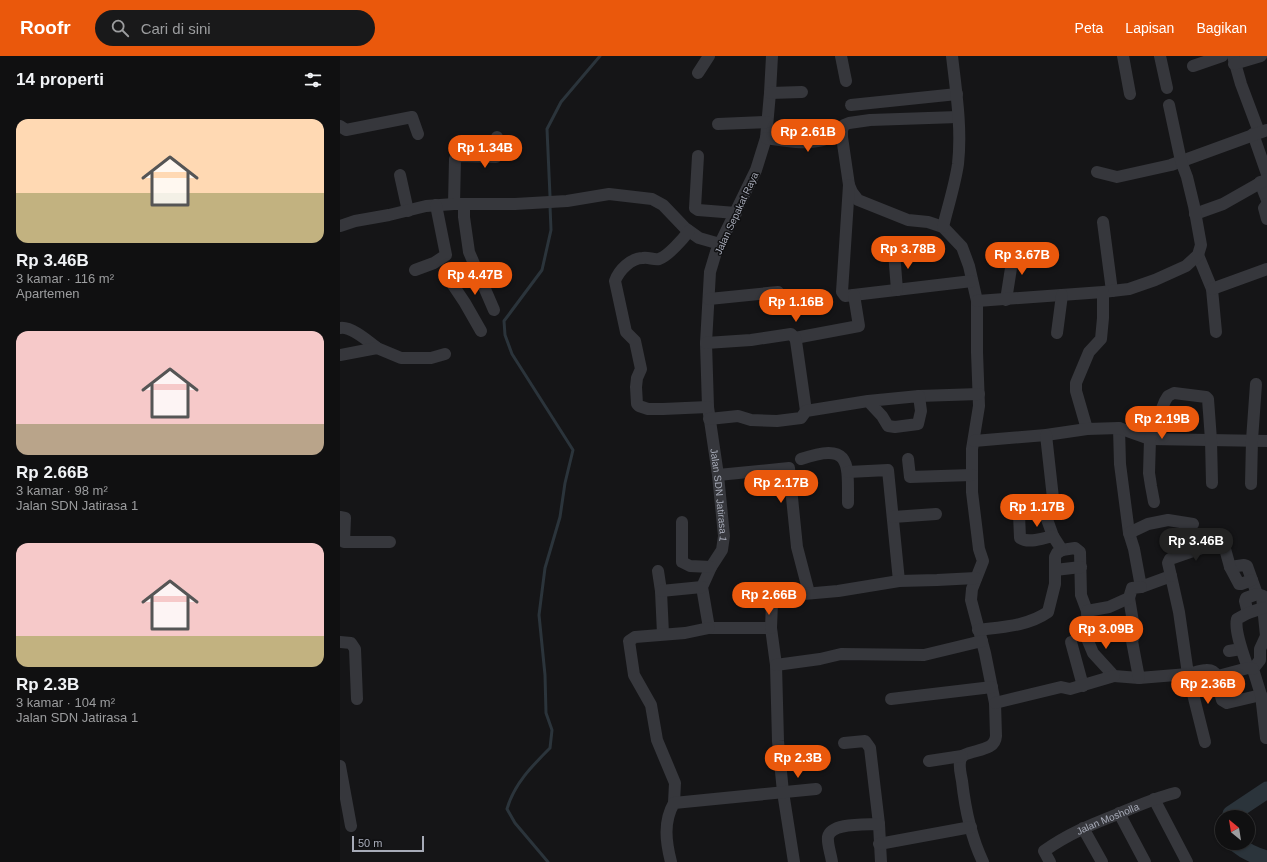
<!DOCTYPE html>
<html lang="id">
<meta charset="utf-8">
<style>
:root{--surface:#101011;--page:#19191a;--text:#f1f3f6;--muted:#9c9d9f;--line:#303031;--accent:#ea580c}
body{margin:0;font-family:Arial,sans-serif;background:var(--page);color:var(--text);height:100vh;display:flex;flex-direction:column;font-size:15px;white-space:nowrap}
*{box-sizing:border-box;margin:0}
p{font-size:13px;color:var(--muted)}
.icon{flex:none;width:22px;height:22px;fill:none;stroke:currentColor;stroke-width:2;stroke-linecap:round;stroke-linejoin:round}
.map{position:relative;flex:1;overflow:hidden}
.sheet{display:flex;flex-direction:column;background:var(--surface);width:340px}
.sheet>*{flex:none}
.needle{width:26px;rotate:330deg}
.tools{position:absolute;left:875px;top:754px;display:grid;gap:8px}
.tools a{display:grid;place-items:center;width:40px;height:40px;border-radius:50%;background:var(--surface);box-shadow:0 1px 3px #0004,0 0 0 1px var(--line);font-size:20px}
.scale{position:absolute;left:12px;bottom:10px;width:72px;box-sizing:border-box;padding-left:4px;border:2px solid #a7abb8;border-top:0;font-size:11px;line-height:14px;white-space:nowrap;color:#a7abb8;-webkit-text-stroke:3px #101012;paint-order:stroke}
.price{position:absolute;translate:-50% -34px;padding:0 9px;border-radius:14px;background:var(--accent);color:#fff;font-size:13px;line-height:26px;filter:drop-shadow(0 1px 2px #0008)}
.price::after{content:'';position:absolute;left:50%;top:24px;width:12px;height:9px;margin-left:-6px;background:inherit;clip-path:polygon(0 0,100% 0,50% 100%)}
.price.current{background:#222;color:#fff}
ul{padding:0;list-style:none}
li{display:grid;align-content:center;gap:8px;height:212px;padding:0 16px}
li span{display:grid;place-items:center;height:124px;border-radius:12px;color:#555}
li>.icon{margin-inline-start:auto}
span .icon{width:72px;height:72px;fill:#fffc;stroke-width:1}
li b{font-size:17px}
h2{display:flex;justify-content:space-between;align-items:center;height:48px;padding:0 16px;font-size:17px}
header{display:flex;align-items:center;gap:24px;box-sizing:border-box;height:56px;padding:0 20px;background:var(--accent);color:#fff}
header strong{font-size:19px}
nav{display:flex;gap:22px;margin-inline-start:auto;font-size:14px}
.search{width:280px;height:36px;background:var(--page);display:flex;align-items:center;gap:10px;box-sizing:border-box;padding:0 14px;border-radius:22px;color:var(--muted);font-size:15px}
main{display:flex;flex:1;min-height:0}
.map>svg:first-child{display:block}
</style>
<header>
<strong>Roofr</strong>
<div class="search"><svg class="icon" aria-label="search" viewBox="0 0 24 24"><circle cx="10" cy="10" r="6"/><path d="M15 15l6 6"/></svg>Cari di sini</div>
<nav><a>Peta</a><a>Lapisan</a><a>Bagikan</a></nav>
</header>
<main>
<section class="sheet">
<h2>14 properti<svg class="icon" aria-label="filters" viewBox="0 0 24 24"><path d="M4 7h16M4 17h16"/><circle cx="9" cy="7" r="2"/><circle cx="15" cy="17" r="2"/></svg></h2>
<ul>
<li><span style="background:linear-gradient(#ffd9b3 60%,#c2b280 0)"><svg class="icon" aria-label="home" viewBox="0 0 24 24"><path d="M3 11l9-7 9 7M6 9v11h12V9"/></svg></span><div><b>Rp 3.46B</b><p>3 kamar · 116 m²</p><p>Apartemen</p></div></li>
<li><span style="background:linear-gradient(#f6c9c9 75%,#b9a48a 0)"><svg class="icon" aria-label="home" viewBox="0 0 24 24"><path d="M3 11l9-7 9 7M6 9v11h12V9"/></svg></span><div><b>Rp 2.66B</b><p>3 kamar · 98 m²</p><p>Jalan SDN Jatirasa 1</p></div></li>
<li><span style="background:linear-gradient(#f6c9c9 75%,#c2b280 0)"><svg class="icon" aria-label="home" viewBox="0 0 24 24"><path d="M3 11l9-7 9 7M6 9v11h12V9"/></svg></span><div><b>Rp 2.3B</b><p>3 kamar · 104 m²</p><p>Jalan SDN Jatirasa 1</p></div></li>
</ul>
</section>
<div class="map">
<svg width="927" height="806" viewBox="0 0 927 806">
<rect width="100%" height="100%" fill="#151517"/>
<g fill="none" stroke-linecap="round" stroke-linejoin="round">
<!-- stream -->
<path stroke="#2b343b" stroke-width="3" d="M210,140L207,73L221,46L260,0
M208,806L175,767L167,753C174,728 192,710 210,692L212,674L206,657L205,619L199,559L205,512L220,461L225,427L233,394L172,298L165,279L164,265L202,214L211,174L210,150"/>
<!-- river -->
<path stroke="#2b343b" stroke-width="17" d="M891,761V758L927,734
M895,787C905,795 914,800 927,803"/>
<!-- minor -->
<g stroke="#36373c" stroke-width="12">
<path id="s1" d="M432,0L430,37L426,82L416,114L376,196L370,216L366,287L368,351L378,419L384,480L382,494L371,511L362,531L369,572H431L436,609L438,685L443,736L454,806"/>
<path d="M501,0L506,25"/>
<path d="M783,0L790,38"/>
<path d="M820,0L827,32"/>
<path d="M893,0L901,28L919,76"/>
<path d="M894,8L921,0"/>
<path d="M853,10L882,0"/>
<path d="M358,17L369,0"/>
<path d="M430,37L462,36"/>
<path d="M511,49L617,38"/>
<path d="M618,61L530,64L509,67L504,69L502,74V81L509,129L512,136L518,144L568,164L588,166L603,171L622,191L629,210L637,245V296L639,350L632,393V436L639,493L643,505L632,533L631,544L645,597L655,647L656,680C655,695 636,693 624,699C622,701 620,703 620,706C619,712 621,719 622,725C625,752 631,781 643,806"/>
<path d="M378,68L427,66"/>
<path d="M0,70L6,74L72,61L78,78"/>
<path d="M913,78L927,118"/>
<path d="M426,82C446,85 469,90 489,82C493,80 498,77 502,74"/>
<path d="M358,100L355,152L358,154L396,157"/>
<path d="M757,116L777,121L831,109L927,74"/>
<path d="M60,119L68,155"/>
<path d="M920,126L927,144"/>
<path d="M509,129L502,236L505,240L632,225"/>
<path d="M114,148L115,103L118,100L156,101L157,100V81"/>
<path d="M124,148V161L129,196L138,217L113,229L125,247L141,275"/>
<path d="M927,148L924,152L927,163"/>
<path d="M855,158L883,148L927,123"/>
<path d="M763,166L772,235"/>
<path d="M0,170L15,165L49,159L86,150L114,148H175L227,145L269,138L312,143L323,149L345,172L359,182L380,188"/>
<path d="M603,171C608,150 615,129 618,108C622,72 616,35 612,0"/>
<path d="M349,175C343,183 328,200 319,203C314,204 308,201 303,202C291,202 279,214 275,225L286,276L295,285L301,313L297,322L296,331L297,348L299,350L308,353H323L368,351"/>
<path d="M554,196L557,234"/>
<path d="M858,199L872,233L876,276"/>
<path d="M75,214L94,207L106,199L96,149"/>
<path d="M138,217L154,254"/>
<path d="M872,233L927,213"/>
<path d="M369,243L438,236"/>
<path d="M666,244L674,193"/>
<path d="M637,245L763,236L789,233L815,224L846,210L858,199L861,189L854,150L847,121L841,105L829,49"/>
<path d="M0,272C11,270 28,285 37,292"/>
<path d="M717,277L722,239"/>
<path d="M455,282L519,270L514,239"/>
<path d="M366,287L411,284L451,278L455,282L456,285L466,355"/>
<path d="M0,299L37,292L61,302H91L105,298"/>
<path d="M579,340L639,338"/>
<path d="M369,363L398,360L411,364L437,365L461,362L466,355L528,345L579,340L581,355L578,368L555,371L548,370L542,360L528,345"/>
<path d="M779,372L780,408L789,477L794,493L801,531L831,520L839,556L848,618C853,617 861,614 866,614C882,613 878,634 882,644L887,647L921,639"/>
<path d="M747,373L736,335V327L749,296L761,283L763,262V236"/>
<path d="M634,385L706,379L747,373L779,372L810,383L927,385"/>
<path d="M461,403C511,386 508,406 508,447"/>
<path d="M568,403L570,421L632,419"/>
<path d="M508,416L548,414L559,525"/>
<path d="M378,419L449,412L457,491L469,537"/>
<path d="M911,428L912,384L916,328"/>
<path d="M814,446L811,430L809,417L810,383L825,345L828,340L834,337L866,341L868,343L871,384L872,427"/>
<path d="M704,455L713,480"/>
<path d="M0,461L5,462L4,486H50"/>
<path d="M553,461L596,458"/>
<path d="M342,466V506L350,510L371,511"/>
<path d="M789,477L808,468L828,464L853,468"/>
<path d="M722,494L735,492L740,496L741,539L747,555L748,585L753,597L774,620L799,622L848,618L865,686"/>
<path d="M890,511L904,509L907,510L917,538"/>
<path d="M715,514L741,511"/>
<path d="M318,515L321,535L323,578"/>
<path d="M831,520L828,507L830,503L879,486L883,487L884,489L890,511L899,528H901L912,524"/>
<path d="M321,535L362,531"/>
<path d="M922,540L926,580L920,593V604L913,613L921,639L926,682"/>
<path d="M789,542L795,578L792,585L799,622"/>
<path d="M747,555L769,551L789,542L792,532L801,531"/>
<path d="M908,557L905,545L906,542L917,538L923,540"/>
<path d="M431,572L432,547L435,542L441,540L498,535L559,525L597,524L636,522"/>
<path d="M638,574C662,571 688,570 708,556L715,528V501L717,497L722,494L713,480C703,482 689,488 680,482L679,458C692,449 706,464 713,442L706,379"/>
<path d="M0,586L11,587L15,593L17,643"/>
<path d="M731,586L743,630"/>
<path d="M889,595L901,593"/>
<path d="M436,609L480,603L501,598L584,599L642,585"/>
<path d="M908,612C904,600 894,575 897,563L908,557L923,552"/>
<path d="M878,620L908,612L913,613"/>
<path d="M551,643L652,631"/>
<path d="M655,647L721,631L730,633L774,620"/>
<path d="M504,687L525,685L530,692L539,768L541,806"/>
<path d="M589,705L622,700"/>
<path d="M0,710L11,770"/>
<path d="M814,743L847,806"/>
<path d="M334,747L335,727L317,684L311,649L294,619L289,585L295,581L345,577L369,572"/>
<path d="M779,757L805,806"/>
<path d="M743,772L762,806"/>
<path d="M539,788L631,771"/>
<path d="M331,806C326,786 323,766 334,747L476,733"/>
<path d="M492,806C491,798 487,788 488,781C491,766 527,769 539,768"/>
<path id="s2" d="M710,806L704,795C728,778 750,769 778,758C797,750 815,742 835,737"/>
</g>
</g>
<g text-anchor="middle" stroke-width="3" stroke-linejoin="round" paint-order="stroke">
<!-- street labels -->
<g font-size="10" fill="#a7abb8" stroke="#101012">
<text transform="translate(396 157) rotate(-65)" y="4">Jalan Sepakat Raya</text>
<text dy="4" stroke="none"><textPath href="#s1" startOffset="452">Jalan SDN Jatirasa 1</textPath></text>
<text dy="4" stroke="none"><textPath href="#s2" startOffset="84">Jalan Mosholla</textPath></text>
</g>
</g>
</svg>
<div class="tools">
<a><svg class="needle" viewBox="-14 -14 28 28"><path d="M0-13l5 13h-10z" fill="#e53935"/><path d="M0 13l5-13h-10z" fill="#9c9d9f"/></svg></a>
</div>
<div class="scale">50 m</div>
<b class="price" style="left:468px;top:97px">Rp 2.61B</b>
<b class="price" style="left:145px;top:113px">Rp 1.34B</b>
<b class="price" style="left:568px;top:214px">Rp 3.78B</b>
<b class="price" style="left:682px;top:220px">Rp 3.67B</b>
<b class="price" style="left:135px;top:240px">Rp 4.47B</b>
<b class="price" style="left:456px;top:267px">Rp 1.16B</b>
<b class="price" style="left:822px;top:384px">Rp 2.19B</b>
<b class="price" style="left:441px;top:448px">Rp 2.17B</b>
<b class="price" style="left:697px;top:472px">Rp 1.17B</b>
<b class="price current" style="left:856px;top:506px">Rp 3.46B</b>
<b class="price" style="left:429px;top:560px">Rp 2.66B</b>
<b class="price" style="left:766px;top:594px">Rp 3.09B</b>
<b class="price" style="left:868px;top:649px">Rp 2.36B</b>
<b class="price" style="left:458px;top:723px">Rp 2.3B</b>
</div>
</main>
